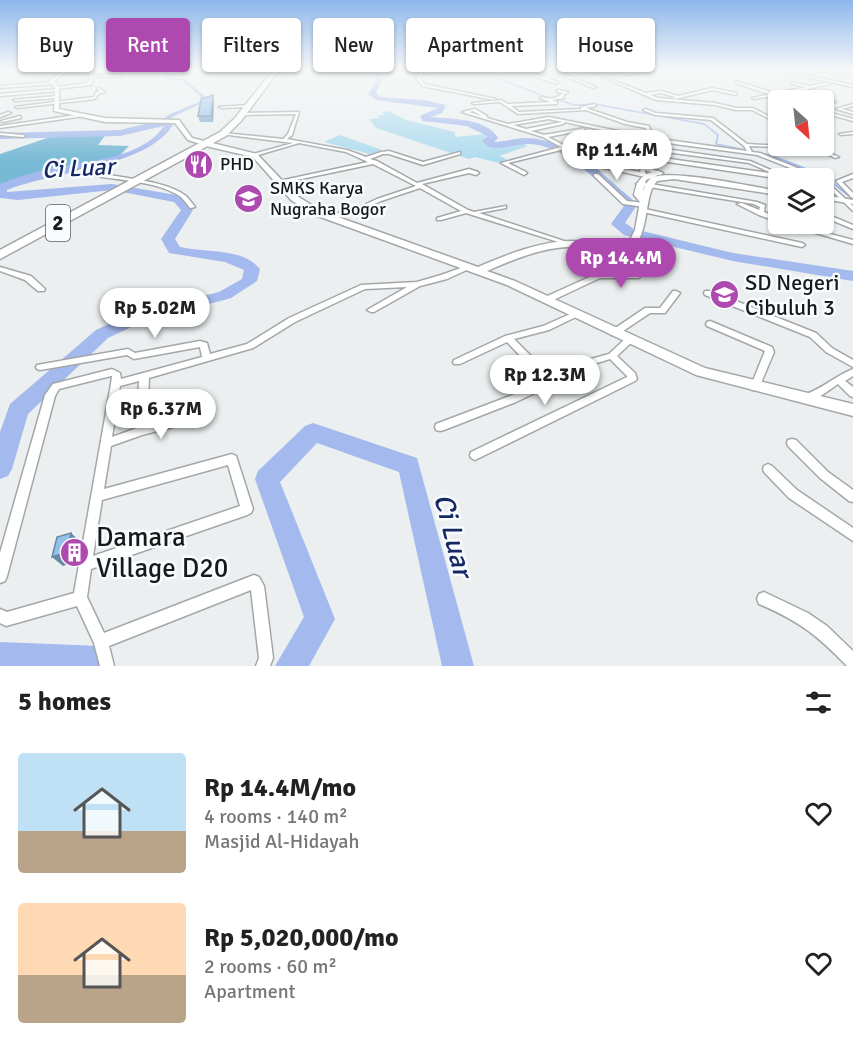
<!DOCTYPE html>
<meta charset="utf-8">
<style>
:root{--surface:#fff;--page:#f6f6f6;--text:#222;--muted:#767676;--accent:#ae4aaf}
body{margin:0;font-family:Signika,sans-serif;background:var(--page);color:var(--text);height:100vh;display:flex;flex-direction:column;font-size:22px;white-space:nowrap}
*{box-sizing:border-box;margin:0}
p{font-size:20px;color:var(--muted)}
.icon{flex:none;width:33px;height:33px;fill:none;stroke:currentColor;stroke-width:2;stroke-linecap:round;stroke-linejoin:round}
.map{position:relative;height:666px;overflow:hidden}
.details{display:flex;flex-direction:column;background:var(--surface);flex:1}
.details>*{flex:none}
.guide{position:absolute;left:18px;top:18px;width:818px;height:54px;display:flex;gap:12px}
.needle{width:39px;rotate:153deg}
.tools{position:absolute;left:768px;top:90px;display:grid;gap:12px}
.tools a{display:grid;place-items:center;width:66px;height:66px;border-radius:6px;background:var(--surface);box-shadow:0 2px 4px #0004;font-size:30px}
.price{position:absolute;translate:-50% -51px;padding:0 14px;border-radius:21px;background:#fff;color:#222;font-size:20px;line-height:39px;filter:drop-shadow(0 2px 3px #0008)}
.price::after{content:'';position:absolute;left:50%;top:36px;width:18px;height:14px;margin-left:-9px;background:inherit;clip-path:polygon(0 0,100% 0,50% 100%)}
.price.on{background:var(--accent);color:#fff}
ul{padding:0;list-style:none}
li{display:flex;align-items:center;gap:18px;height:150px;padding:0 18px}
li span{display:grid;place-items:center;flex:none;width:168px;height:120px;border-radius:6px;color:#555}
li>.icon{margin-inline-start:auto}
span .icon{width:72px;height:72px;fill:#fffc;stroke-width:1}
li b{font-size:26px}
h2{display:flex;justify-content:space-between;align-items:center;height:72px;padding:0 18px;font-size:26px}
.chip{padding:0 21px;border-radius:6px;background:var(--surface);box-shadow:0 2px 4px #0004;font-size:21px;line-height:54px}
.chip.on{background:var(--accent);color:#fff}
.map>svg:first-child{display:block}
</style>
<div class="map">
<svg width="853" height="666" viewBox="0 0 853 666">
<rect width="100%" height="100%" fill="#ebeff0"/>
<!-- green -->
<path fill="#aedbef" d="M388,111L406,120L455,132V137L487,134L484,139L491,147L521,143L528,146L499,156L507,159L499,163L475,157L469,159L376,128L369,119L380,118L378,116L385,114L382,112Z
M340,135L382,150L370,154L324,142Z"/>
<!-- forest -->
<path fill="#78b9d5" d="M107,133L98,145L129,146L117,158L72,167L0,188V154L53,136Z"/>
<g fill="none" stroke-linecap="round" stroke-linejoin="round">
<!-- stream-far1 -->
<path stroke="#a4b9ed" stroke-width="1.5" d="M487,69L491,76L552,99
M556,99L574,105L594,104L704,124L718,135L716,144L775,156"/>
<!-- stream -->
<path stroke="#a4b9ed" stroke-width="2" d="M770,155L824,176L853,199"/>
<!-- canal -->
<path fill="#a4b9ed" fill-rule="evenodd" d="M172,69H176L168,77L185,79L209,100L174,116L161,125L159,122L170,114L204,100L183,81L164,79Z"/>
<!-- river -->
<path fill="#a4b9ed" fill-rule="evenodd" d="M373,69H382L379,71L382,81L376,93L381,97L424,100L446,105L442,113L430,117C450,119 487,118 498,138L494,142C505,142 516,138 526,138C572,139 603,175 635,202L637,205L625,223L634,229L733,253L853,271V281L733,261L624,235L611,224L624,206C596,181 570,148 531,144C517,143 503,150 489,147L482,141L487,136L467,126L423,121L420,116L438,108L376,100L368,94L376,81Z
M161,120L173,125C147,167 54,171 7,190V192L112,184L182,196L193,210L175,239L180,247C204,253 242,247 260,269L257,281L231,298L140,323L108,338L28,414L12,469L8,476L0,479V432L10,404L96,330L128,315L219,292L242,279L244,270L225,262L169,253L161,239L181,210L174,202L112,190L18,200L0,198V184C17,177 35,172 53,168C88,160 142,159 164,126L120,136L0,139V133L120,130Z
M313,423L417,458L474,666H442L399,472L317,443L280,482L335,619L309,666H275L304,617L255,479L258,471L305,426Z
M0,642L99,646L110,651L115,666H0Z"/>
<defs>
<path id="street" d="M110,69H112L106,73H94L91,85L57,89L59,90L57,91L0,96V94L57,89L56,87L88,83L91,74H57L92,72L94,70L95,72L105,71Z
M417,69H419L424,74L420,78L424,84L496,99L494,100L422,86L416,78L420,74Z
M500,69L513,72L510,73Z
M537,69H555L530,72L544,77L564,74L596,87L593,88L564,76L547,78L558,82L557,84L541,79L525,71Z
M584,69L646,93L661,91L678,96L712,88L737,93L736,95L712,90L675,99L673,98L675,97L661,93L650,95L658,98L715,103L736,108H753L778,121V123L752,110H736L715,105L656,100Z
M611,69H614L633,74L609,78L610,76L626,74Z
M771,69L803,75L828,69L824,71L843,74L841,75L820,72L806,75L853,85V87Z
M839,69L853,70V72L840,70Z
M122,75L123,77H98L100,76Z
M736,81L771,92L772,93L769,94L735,83Z
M53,82L54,84L0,88V86Z
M791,82L810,86L829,82V84L796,92L836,102L828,105L826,104L830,102L795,94V92L754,99L752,98L806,87L791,84Z
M99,88L105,92L98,94L95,99L17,108L15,107L94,97L96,92L100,91L97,89Z
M557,90L568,92L563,96L564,98L552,100L557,102V104L511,106L519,112L581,109V107L595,104L596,106L586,108L627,122L649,126L653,138L747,151L744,146L711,120L655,115L643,110L645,109L656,113L713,118L747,144L785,146L783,147L749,146L752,152L760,153L822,178H816L757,155L653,141L651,147L750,161L789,178H783L749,163L651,150L649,156L769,173L772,175L769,177L648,159L646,167L663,173L660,175L645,170V173L648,175L645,177L600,167L565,149L508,163L526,172L527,173L524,175L501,163L561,147L543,137L462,112L475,109L487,116V118L508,124L549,117L648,137L646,128L625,124L586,110L518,114L500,102L474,104L472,103L501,100L508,104L550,102L540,98L542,97C552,100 556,98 563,93L557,92ZM473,111L482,116L469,112ZM549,119L562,122L526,129L513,125ZM565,122L620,134L618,146L645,153L643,160L613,156L585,140L613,135V133L579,140L610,158L642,163L640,172L603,165L548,137L584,130L585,128L544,135L531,131L563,124ZM624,135L649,140L646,150L622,144Z
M56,96L57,98L15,101L13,100Z
M853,104V106L842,109L853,112V114L836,109Z
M248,105L249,107L221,108L219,107Z
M824,111L853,119V121L824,113Z
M8,112L11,113L0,117V115Z
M299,112L292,135L287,139L347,150L366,157L381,152L389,151L423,162L460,152V154L423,165L389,154H383L370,159L377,161L417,183L469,169L478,172L479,173L476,175L469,173L422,184L468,210L474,212L506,206V208L479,213L573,244L572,245H568L466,213L441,220H437V218L461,211L420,188L381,201L356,213H346L335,220H331V218L343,210H353L377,199L416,186L373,164L277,184V182L279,181L368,162L346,152L299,143L255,156L253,155V154L293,143L221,134L223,133L283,139L288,134L296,114L245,115L243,114L245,113Z
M83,114L84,116L0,128V126Z
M20,116L21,118L3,122L1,121Z
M853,132V134L841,135L839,134Z
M0,133L23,135L25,136L23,137L0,135Z
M809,146H814L839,157L835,158Z
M80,169C109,178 163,178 186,196C189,199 192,203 195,207L190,208C187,204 184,200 181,197C156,179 109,181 78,172L77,171Z
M594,174H598L627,201L645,203L648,205L645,207L623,204L594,176Z
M853,174V178L842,182L853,193V198L851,197L836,181Z
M824,179L853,206V211L824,183Z
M639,182L757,202L765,205L764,212L778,218V222L759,215L737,204L742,203L759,210L760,207L754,204L637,185L636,184Z
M645,209L802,243L805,245L802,247L643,212L642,211Z
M824,213L853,225V229L824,217Z
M785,224H793L853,240V244Z
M620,246L623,248L640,276L639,278H600L549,302H543L542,300L543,298L596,274H631L617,248Z
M469,265L472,267L471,268L447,279L420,286L374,312H371L367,310L407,287L365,289L295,322L253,348L149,378L147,426L173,419L177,420L178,423L177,426L142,435L111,446L104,489L232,454L236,456L237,459L253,509L251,513L247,515L91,569L87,597L104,633L254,575L259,577L264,586L273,658L270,666H256L259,658L251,590L109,646L114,666H100L94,643L77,606L6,626L0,623V609L7,612L74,593L111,384L112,376H111L59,389L55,396L7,576L5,581L0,583V553L45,395L53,384L112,369L120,373L121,379L202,357L200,347L134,359L127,355L40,370L37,369L36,367L37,365L128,349L135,353L200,341L207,343L210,354L247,344L289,318L361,285L417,282L441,275ZM139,381L137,428L112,437L120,386ZM228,465L240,506L93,556L102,500Z
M0,267L31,276L45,289L44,291H38L25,280L0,271Z
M673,291H676L680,293L665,313H650L617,335H611L610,333L611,331L645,308H660Z
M705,291H711L816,333L832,348L853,360V367L826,352L810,337L705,295L704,293Z
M575,312H578L579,314L578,316L549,330L514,339L552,377L591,359L609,354L626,338H632L633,340L632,342L617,356L635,373L637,379L635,381L475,460L471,458L470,455L471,452L627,377V376L610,359L597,363L516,402L444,430L440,431L436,430L435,427L436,424L510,396L544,381L507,342L460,364H454L453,362L454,360L505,336L543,326Z
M710,321L772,347L774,352L758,390H752L750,388L765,351L707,326L706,324L707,322Z
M853,369V376L845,381L853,387V397L850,396L838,384C827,391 816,402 803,401L801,398L803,395C821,390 835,376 853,369Z
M792,439L796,440L828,472L853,490V502L849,501L820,478L788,446L787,443L788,440Z
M768,464L772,466L797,490L853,528V541L789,498L764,472L763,469L764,466Z
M764,592L808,613L827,626L853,651V666H847C817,635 799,621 759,604L757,599L759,594Z"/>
<path id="secondary" d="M66,69H70L54,81L59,88V109L105,118L179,120L192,138L257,154L297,196L321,211L478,267C506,255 540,241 572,241C591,241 609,247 628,244L635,230L640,202L634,195C637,179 643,173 659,171L663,173L646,180L642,195C644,189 646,182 651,178C667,168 756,187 778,191V195L674,179L657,181C644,194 650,227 634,248C612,253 591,246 568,247C541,248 512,260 487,271L515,281L705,368L853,404V416L696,375L507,285L315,215L291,200L253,157L210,147L188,140L175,123L105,122L54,111L55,88L49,81Z
M824,195L853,200V204L824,199Z"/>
<path id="highway" d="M274,69H280L241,121L226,136L0,259V250L220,132L235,118Z"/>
</defs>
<!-- street casing -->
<use href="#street" stroke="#a4a7a9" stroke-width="3"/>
<!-- secondary casing -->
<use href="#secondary" stroke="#a4a7a9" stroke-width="3"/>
<!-- highway casing -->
<use href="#highway" stroke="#a4a7a9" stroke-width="3"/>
<!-- street -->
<use href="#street" fill="#fff" fill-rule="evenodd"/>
<!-- secondary -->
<use href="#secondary" fill="#fff" fill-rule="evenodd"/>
<!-- highway -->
<use href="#highway" fill="#fff" fill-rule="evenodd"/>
</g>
<!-- wall -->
<path fill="#7fa6cb" d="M213,95L214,101L213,122H200L198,116Z"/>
<!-- shaded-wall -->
<path fill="#6887a5" d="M213,95L214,101L213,122L211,116Z
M71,533L81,542L77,561L63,566L52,557Z"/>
<!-- building -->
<path fill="#94c1ec" stroke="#6887a5" stroke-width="1.5" d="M213,95L211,116H198L201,99Z
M71,533L67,552L52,557L57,537Z"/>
<!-- sky -->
<linearGradient id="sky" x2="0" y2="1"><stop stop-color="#8db6ea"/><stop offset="0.43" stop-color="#f6f8f8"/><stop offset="1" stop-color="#f6f8f8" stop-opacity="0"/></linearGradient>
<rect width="853" height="162" fill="url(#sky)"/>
<!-- icons -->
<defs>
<symbol id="restaurant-disc" viewBox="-11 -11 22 22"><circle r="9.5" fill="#ae4aaf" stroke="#f8fcfe"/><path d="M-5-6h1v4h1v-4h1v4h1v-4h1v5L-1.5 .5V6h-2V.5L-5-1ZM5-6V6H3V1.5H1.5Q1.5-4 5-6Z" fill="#fff"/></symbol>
<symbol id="school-disc" viewBox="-11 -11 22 22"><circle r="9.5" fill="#ae4aaf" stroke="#f8fcfe"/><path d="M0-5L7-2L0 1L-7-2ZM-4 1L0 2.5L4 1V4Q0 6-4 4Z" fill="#fff"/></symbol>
<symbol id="building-disc" viewBox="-11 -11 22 22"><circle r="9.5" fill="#ae4aaf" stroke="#f8fcfe"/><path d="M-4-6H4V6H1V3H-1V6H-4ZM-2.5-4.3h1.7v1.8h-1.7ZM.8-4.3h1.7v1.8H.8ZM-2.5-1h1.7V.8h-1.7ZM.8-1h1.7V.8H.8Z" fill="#fff"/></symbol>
</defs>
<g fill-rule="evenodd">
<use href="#restaurant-disc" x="182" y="148" width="33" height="33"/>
<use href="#school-disc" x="232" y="182" width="33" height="33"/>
<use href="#school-disc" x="708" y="278" width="33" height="33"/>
<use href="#building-disc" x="58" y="536" width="33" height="33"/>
</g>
<g text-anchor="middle" stroke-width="5" stroke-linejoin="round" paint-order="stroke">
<!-- far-poi labels -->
<g font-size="18" fill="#181a1a" stroke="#f8fcfe" text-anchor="start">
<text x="220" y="170">PHD</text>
<text x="270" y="194">SMKS Karya<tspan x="270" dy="21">Nugraha Bogor</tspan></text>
</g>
<!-- shield labels -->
<rect fill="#f8fcfe" stroke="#5b5e5e" stroke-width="1.5" x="46" y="205" width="24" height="36" rx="4.5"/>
<g font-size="21" font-weight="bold" fill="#181a1a">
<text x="58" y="230">2</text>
</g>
<!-- poi labels -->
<g font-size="22" fill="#181a1a" stroke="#f8fcfe" text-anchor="start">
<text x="745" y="290">SD Negeri<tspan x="745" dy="25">Cibuluh 3</tspan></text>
</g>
<!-- water labels -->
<g font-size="24" font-style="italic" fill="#162864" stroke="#f8fcfe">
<text transform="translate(78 168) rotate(-3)" y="8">Ci Luar</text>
</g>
<!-- near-poi labels -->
<g font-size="27" fill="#181a1a" stroke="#f8fcfe" text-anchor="start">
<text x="96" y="546">Damara<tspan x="96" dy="31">Village D20</tspan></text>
</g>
<!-- near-water labels -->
<g font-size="28" font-style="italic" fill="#162864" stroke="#f8fcfe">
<text transform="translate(454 535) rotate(76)" y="10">Ci Luar</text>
</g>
</g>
</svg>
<div class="tools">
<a><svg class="needle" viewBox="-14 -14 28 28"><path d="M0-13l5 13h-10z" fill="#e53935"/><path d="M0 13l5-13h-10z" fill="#767676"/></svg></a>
<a><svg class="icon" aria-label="layers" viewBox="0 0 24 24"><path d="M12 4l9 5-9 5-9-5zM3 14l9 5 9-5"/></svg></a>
</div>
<b class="price" style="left:617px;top:181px">Rp 11.4M</b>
<b class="price on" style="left:621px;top:289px">Rp 14.4M</b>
<b class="price" style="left:155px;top:339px">Rp 5.02M</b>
<b class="price" style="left:545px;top:406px">Rp 12.3M</b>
<b class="price" style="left:161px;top:440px">Rp 6.37M</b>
<div class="guide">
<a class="chip">Buy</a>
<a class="chip on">Rent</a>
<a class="chip">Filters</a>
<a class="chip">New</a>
<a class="chip">Apartment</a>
<a class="chip">House</a>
</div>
</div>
<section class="details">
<h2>5 homes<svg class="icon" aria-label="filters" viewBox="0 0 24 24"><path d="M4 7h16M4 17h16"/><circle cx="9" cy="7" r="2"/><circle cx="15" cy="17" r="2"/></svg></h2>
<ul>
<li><span style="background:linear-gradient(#bfe0f5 65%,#b9a48a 0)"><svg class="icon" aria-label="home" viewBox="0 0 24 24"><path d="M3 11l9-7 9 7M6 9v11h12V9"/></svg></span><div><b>Rp 14.4M/mo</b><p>4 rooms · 140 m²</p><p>Masjid Al-Hidayah</p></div><svg class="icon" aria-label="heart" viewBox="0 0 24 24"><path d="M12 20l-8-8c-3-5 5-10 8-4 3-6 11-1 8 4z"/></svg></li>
<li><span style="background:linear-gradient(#ffd9b3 60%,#b9a48a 0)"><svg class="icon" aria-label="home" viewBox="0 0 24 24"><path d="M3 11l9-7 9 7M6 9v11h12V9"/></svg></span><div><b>Rp 5,020,000/mo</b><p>2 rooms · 60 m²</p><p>Apartment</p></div><svg class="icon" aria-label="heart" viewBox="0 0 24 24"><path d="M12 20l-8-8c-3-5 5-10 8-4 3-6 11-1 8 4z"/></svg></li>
</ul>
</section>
